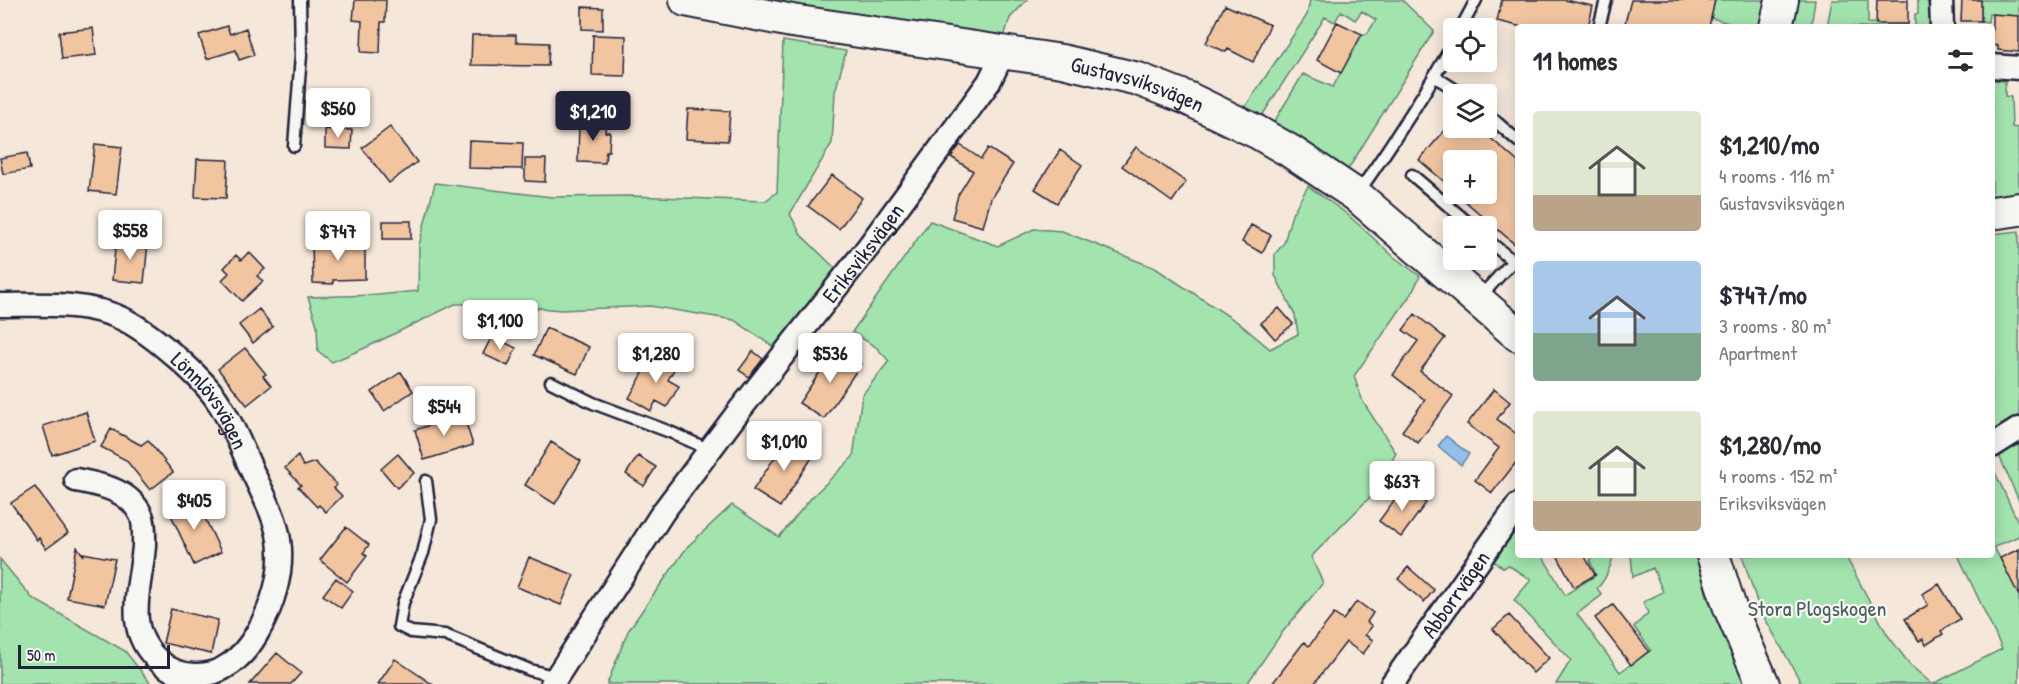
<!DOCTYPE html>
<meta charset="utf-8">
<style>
:root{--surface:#fff;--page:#f2f2f3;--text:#2b2b33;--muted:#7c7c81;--accent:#22223b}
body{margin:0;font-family:"Patrick Hand",sans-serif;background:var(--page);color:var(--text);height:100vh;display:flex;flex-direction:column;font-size:22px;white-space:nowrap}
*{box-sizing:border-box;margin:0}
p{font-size:20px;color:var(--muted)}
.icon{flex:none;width:33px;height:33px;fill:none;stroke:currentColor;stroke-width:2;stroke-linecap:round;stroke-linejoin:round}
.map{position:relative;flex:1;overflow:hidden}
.side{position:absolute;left:1515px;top:24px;width:480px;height:534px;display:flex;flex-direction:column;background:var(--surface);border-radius:6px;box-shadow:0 3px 15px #0003}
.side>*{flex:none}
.buttons{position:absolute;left:1443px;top:18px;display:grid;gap:12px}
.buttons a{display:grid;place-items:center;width:54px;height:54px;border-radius:6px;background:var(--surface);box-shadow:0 3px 15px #0003;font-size:30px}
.scale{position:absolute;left:18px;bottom:15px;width:152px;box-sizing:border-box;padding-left:6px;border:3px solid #22223b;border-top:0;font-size:16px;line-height:21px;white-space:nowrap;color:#22223b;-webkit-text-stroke:4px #f6f6f2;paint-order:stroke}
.price{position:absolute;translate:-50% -51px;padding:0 14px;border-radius:6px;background:#fff;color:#222;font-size:20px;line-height:39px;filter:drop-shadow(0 2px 3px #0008)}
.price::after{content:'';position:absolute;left:50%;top:36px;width:18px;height:14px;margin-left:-9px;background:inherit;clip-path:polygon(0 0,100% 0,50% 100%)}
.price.current{background:var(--accent);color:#fff}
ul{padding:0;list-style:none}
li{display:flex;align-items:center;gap:18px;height:150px;padding:0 18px}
li span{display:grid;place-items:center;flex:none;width:168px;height:120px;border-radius:6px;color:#555}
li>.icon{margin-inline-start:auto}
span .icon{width:72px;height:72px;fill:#fffc;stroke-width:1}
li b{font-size:26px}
h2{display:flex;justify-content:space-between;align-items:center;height:72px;padding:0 18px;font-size:26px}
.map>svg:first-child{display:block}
</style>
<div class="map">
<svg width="2019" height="684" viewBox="0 0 2019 684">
<rect width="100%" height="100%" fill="#f5e7da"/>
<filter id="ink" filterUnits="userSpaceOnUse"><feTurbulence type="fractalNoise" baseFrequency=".0167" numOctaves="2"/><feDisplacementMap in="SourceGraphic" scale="12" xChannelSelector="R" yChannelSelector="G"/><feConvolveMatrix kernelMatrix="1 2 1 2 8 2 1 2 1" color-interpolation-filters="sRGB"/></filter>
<g filter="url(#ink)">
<!-- green -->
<path fill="#a3e4ae" stroke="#628374" stroke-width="1.5" d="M728,0H1027L1010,18L1003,40Z
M1310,0H1402L1434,31L1347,171L1271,127L1303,74L1333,87L1361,34H1367L1376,20L1362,11L1355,20L1341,11L1335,22L1325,17L1258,122L1241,113L1307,15Z
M1715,0H1771L1765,27H1733V24L1711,18Z
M1796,0H1815L1811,27H1791Z
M1832,0H1868V23L1908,24L1907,27H1827Z
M1918,0H1926L1934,12L1935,27H1915V14H1918Z
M1981,0H2019V16L1989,14L1988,22L1981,21Z
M783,41L846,51L835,92L832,143L790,214L801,235L838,271L775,348L734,320L650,306L561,310L494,304H455L365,348L332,362L318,351L317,325L308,297L378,295L418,291L419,245L435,183L552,197L631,196L765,201L777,192Z
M1992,80L2005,81V96L2011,97L2012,127L2018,128L2019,194L1992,199Z
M1308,186L1347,214L1394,257L1420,276L1413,291L1354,376L1363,402L1396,453L1377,490L1311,557L1323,583L1281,634L1247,684H607L628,631L646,605L688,546L732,505L779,537L812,497L853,457L862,395L889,361L876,347L852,332L930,221L998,246L1034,229L1062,231L1155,268L1239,323L1270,349L1298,334L1295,315L1275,275V254L1284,243L1292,214Z
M2019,231V418L1992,435V234Z
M2019,441V501L1998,453Z
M1992,466L2019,524V536L1994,547L2019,594V684H1933L2002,649L1958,555H1992Z
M1518,522V555H1542L1565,595L1596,575L1590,561L1592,555H1614C1610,566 1606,581 1597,588L1602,595L1577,614L1620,672L1651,650L1634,627L1648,613L1643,602L1663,592L1653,568L1633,577L1631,555H1696L1708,599L1749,684H1556L1571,660L1514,600L1531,580L1508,565L1504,568L1490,559Z
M1742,555H1845L1887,634L1910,665L1932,684H1802L1759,608Z
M0,559L32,598L125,651L151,684H0Z"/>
<!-- water -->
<path fill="#92bfec" stroke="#6580a5" stroke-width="1.5" d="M1446,436L1469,454L1461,465L1438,446Z"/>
<!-- building -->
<path fill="#f2c5a1" stroke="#22223b" stroke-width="1.5" d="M355,0H386L385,22H381L380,53L361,52L362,21L353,20Z
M1502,0H1565L1593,6L1588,27H1522L1497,21Z
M1631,0H1715L1709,27H1624Z
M1877,0H1908V24H1876Z
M1962,0H1981V21H1961Z
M1225,5L1270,25L1253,62L1228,49L1226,52L1206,43Z
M582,7L603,8V30L582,29Z
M1992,14L2019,16V52L1998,50V46L1992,45Z
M1337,22L1362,34L1341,73L1317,60Z
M227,26L230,34L246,28L254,55L239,60L236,50L207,59L199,35Z
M93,28L96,55L62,59L59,32Z
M472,35H516V42L549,43L548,66L471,65Z
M593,35L626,36L625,76L592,75Z
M688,109L730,111L728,141L686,139Z
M579,120L606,121L605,132H610L609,151H606L605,163L578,162Z
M390,127L417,162L389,183L362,148Z
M1447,128H1479L1518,162V247L1457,194H1486V160H1454V190L1419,160Z
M325,129L352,130L351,149L325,148Z
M469,141L523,143L522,169L468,168Z
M95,144L122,147L116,194L89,191Z
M960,145L981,159L988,148L1013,164L991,198L983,227L952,218L958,195L973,171L951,157Z
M1136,147L1186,182L1172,202L1122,166Z
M1060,150L1082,165L1057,203L1035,189Z
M27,153L30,169L3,174L0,158Z
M197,159L228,160L226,198L195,197Z
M525,159H546L545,182L525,181Z
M832,175L862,198L839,229L808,206Z
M383,221H411V239H383Z
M1251,225L1271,235L1262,253L1242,242Z
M338,236L346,244L365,242V279L333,280V284L313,283L312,243H332Z
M116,239L148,242L144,283L112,280Z
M249,252L265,269L257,276L263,281L242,301L222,280L229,273L224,268L236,255L241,260Z
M1279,308L1293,324L1275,339L1261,323Z
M259,309L273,327L253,343L239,325Z
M1415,314L1445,338L1420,371L1453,396L1418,443L1402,431L1425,400L1393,375L1418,341L1403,330Z
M546,328L589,347L577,374L534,355Z
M492,336L516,348L508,366L483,354Z
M245,348L266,374L263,376L271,386L247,405L218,369Z
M836,348L861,364L824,419L799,403Z
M753,351L763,359L749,377L739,370Z
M655,352L677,364L668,380L679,386L667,407L656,401L651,411L629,398Z
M401,372L413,391L384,411L372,392Z
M1494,389L1510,402L1497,419L1518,435V460L1492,493L1475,480L1499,448L1467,424Z
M86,412L95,441L52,455L43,426Z
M463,414L473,445L424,460L415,430Z
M111,429L141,445L148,440L173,472L150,490L126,460L101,447Z
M789,436L815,453L780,507L753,490Z
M551,442L581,461L555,504L525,485Z
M398,454L414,473L397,488L381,469Z
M298,456L303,466L315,462L337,485L334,488L342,496L326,512L319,505L317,507L298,487L301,485L285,468Z
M638,456L656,467L644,486L626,474Z
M35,487L68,533L46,549L39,538L37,540L11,503Z
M1404,487L1426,503L1401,537L1379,521Z
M189,496L197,511L201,510L221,552L194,565L167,506Z
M346,527L369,545L363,553L367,556L347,582L320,560Z
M77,547L84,556L83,553L115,559L105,605L67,598Z
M2019,549V596L2000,558Z
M1557,555H1584L1595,575L1574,587Z
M529,557L574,575L561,605L517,587Z
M1408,567L1434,590L1424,602L1398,579Z
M336,578L353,591L341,608L323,595Z
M1939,584L1960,619L1941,631L1943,634L1926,645L1923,639L1919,641L1905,619L1928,605L1922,594Z
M1357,601L1373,613L1367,622L1372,626L1365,635L1373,640L1363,654L1346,642L1314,684H1272L1304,642L1309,646L1334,614L1343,620Z
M1613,605L1649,651L1631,665L1595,618Z
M171,609L218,620L211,654L163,643Z
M1509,615L1549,658L1533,673L1493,629Z
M277,653L301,673L291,684H250Z
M395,659L432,684H378Z"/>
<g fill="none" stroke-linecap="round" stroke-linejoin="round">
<defs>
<path id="lane" d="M1599,27L1606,0
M1461,28L1476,0
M1434,76L1462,94
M1486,113L1518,141
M294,146L301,55L300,0
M1412,175L1472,226
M1358,193C1392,144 1425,94 1454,42
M1486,239L1513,261
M1479,298L1513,261L1518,265
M551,382L593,403L670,432L710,450
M426,481L431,519L423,553L403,603L399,626L411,632L445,635L530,670L557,677"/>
<g id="street">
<path d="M1941,0L1942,27"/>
<path d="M1992,66L2019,68"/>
<path id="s1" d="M0,305C41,305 87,301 125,320C152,334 203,377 219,403C234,426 243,452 255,477C264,496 276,518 279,540C284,572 272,608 256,635C243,657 222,676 195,675C180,675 169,670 159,661C122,629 141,587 144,546C144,537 145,523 141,515C129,489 100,485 76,480"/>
<path d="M1992,446L2019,429"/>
<path id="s2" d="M552,684L663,512L739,411L869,246L989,82L1003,53"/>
<path id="s3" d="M1392,684L1518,505"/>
</g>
<g id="secondary">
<path id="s4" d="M686,0L792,21L1062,61L1138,79L1187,98L1257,132L1290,151L1356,195L1518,335"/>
<path d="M1776,27L1782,0"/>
<path d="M1992,213L2019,209"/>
<path d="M1713,555L1730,608L1763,684"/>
</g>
</defs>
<!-- lane casing -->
<use href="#lane" stroke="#22223b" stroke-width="15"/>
<!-- street casing -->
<use href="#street" stroke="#22223b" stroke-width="27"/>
<!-- secondary casing -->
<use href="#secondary" stroke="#22223b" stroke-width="36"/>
<!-- lane -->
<use href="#lane" stroke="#f6f6f2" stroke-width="10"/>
<!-- street -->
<use href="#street" stroke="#f6f6f2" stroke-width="22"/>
<!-- secondary -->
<use href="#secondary" stroke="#f6f6f2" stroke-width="32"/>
</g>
</g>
<g text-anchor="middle" stroke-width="4.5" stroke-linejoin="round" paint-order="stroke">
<!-- street labels -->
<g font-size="22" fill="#22223b" stroke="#f6f6f2">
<text dy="8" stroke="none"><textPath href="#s4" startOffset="460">Gustavsviksvägen</textPath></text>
<text dy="8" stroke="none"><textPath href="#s2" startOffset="532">Eriksviksvägen</textPath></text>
<text dy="8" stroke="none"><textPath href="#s1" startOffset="246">Lönnlövsvägen</textPath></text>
<text dy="8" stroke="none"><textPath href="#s3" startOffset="110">Abborrvägen</textPath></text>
</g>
<!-- park labels -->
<g font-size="22" fill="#495c5e" stroke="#f6f6f2">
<text x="1817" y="616">Stora Plogskogen</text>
</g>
</g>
</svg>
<div class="buttons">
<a><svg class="icon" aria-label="locate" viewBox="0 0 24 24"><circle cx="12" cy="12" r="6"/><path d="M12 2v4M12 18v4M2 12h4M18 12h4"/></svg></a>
<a><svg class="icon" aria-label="layers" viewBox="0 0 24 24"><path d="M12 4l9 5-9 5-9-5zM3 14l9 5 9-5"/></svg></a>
<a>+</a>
<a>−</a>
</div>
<div class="scale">50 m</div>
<b class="price" style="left:338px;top:139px">$560</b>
<b class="price current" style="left:593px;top:142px">$1,210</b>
<b class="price" style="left:130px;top:261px">$558</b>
<b class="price" style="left:338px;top:262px">$747</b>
<b class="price" style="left:500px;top:351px">$1,100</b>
<b class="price" style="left:656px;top:384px">$1,280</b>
<b class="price" style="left:830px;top:384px">$536</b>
<b class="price" style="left:444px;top:437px">$544</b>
<b class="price" style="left:784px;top:472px">$1,010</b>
<b class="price" style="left:1402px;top:512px">$637</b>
<b class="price" style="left:194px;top:531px">$405</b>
<section class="side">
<h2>11 homes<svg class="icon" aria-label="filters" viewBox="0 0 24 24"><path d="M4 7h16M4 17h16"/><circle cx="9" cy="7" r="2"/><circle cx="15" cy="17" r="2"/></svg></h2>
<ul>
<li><span style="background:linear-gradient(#dfe7d0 70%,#b9a48a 0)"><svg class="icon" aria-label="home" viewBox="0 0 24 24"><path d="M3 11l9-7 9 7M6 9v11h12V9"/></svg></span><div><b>$1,210/mo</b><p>4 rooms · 116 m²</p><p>Gustavsviksvägen</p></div></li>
<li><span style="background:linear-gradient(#a9c7e8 60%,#7fa58c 0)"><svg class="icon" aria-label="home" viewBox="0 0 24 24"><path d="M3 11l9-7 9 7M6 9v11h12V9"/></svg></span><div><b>$747/mo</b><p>3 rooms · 80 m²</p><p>Apartment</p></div></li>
<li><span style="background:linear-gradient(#dfe7d0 75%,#b9a48a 0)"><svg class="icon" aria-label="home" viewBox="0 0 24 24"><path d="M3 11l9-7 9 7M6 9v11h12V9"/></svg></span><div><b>$1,280/mo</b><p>4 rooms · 152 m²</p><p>Eriksviksvägen</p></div></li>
</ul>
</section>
</div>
